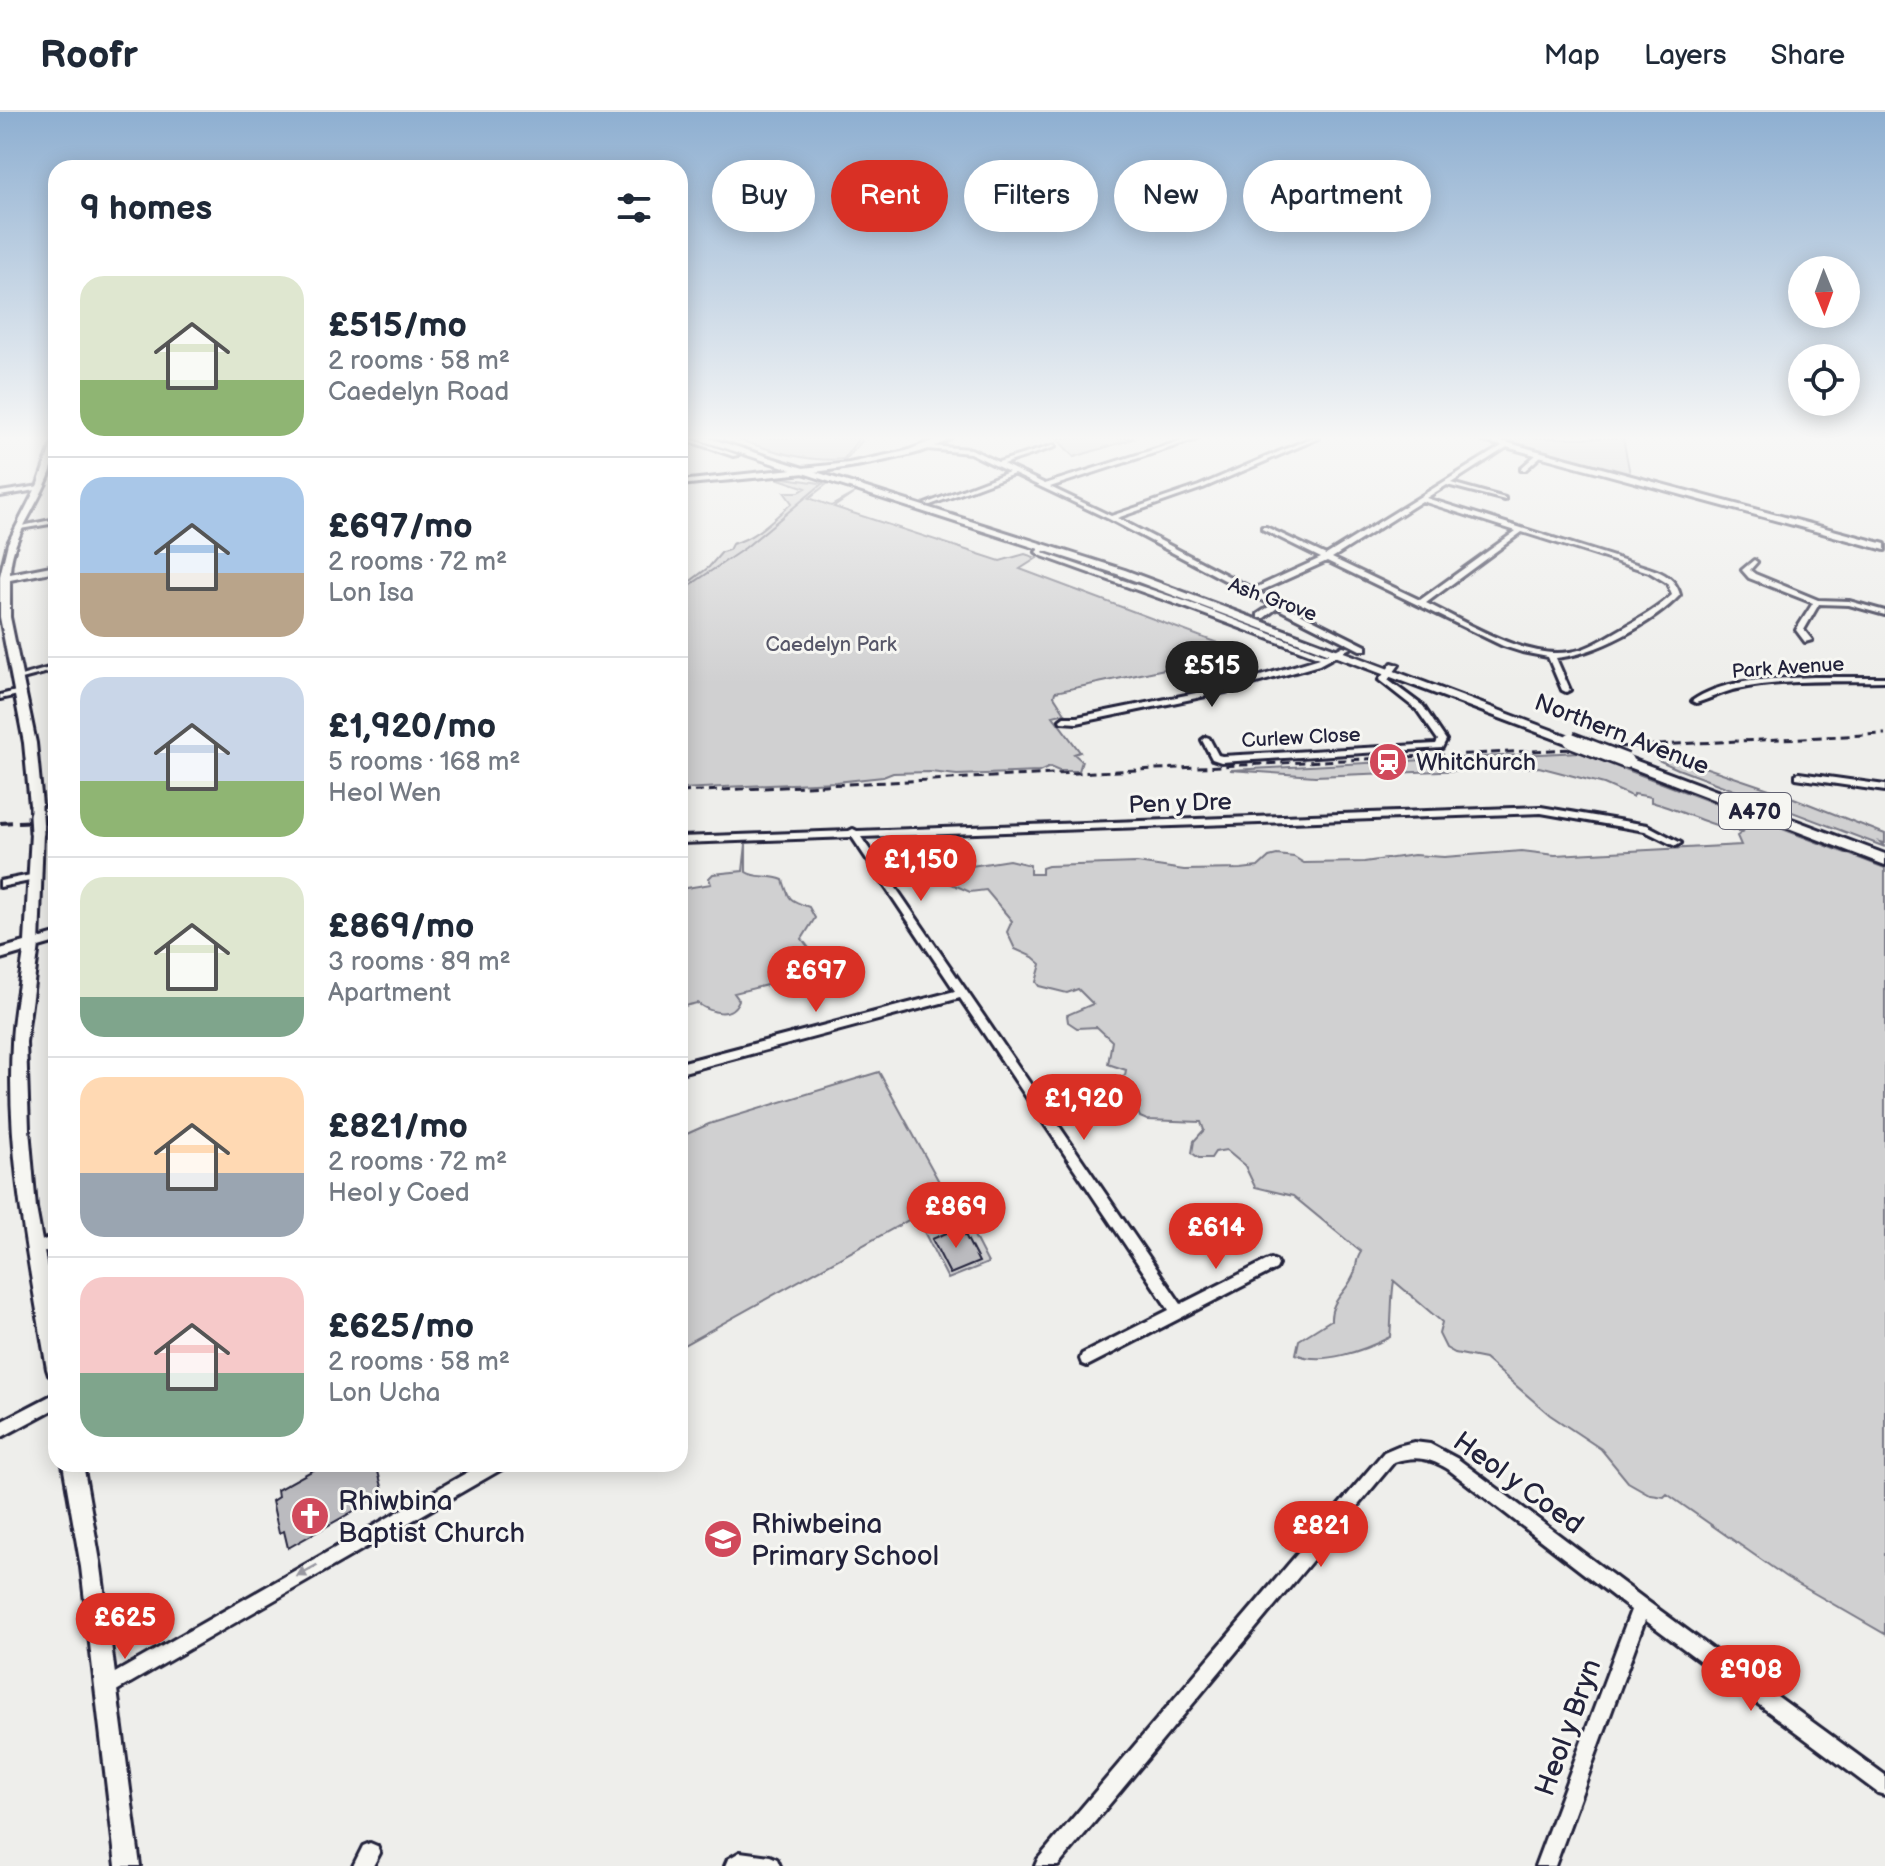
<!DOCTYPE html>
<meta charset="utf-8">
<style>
:root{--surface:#fff;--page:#f2f2f3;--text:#1f2937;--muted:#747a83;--line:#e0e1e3;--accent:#d93025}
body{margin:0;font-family:"Balsamiq Sans",sans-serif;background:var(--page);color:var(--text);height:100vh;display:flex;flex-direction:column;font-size:30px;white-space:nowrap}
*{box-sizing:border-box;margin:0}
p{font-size:26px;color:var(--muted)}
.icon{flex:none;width:44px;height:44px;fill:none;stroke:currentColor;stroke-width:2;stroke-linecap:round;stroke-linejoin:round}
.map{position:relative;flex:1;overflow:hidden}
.side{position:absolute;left:48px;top:48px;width:640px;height:1312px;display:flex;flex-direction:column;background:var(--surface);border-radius:24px;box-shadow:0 4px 20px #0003}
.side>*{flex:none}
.hud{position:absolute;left:712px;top:48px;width:760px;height:72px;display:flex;gap:16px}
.needle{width:52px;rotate:179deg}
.fabs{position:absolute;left:1788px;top:144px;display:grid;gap:16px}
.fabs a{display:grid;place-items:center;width:72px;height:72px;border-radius:50%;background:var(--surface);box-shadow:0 4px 20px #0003;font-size:40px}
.price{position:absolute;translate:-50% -68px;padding:0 18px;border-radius:28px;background:var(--accent);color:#fff;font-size:26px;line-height:52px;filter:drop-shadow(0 2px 4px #0008)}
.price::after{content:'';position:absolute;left:50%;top:48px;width:24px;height:18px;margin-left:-12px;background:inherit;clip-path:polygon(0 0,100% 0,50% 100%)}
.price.current{background:#222;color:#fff}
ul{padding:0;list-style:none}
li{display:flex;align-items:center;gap:24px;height:200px;padding:0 32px}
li+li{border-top:2px solid var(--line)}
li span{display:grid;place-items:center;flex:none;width:224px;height:160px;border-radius:24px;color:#555}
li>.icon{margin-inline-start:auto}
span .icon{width:96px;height:96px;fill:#fffc;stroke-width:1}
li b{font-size:34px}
h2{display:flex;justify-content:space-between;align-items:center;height:96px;padding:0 32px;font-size:34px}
.chip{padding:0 28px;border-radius:36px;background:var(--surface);box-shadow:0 4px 20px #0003;font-size:28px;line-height:72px}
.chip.current{background:var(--accent);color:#fff}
header{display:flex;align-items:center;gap:48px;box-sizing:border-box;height:112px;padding:0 40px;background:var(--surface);border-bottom:2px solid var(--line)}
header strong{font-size:38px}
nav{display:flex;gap:44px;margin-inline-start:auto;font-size:28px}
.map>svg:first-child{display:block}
</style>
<header>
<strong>Roofr</strong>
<nav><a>Map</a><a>Layers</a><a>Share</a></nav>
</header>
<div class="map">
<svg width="1885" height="1754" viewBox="0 0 1885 1754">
<rect width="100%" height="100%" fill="#eeeeeb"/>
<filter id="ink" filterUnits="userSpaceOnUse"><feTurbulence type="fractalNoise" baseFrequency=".0125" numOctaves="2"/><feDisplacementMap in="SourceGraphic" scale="16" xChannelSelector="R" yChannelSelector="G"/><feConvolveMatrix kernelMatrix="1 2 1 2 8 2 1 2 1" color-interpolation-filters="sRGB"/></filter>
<g filter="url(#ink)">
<!-- green -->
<path fill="#d0d0d1" stroke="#797986" stroke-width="2" d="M733,326H862V329L846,347C805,351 771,338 733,326Z
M1056,326H1136L1074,345Z
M1484,326H1623L1631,367Z
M778,365L827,372L809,386L831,394L856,380L834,395L1000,449L1025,442L1037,446L1020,457L1239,539L1179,554L1055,580L1054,584L1065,601L1053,604L1080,640L1074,642L1082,649L1079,659H1059L1050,655L1039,660L957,663L930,660L893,661L883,665L836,670L680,677V477L709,455L722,440L729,438L732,432C756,426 774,406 792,391L784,380H799L806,376L776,366Z
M1657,639L1781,681L1885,722V731L1880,730L1885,735L1678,657L1658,648L1654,642Z
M1580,640L1885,756V1522L1786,1465L1667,1382L1664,1385L1651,1383L1628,1370L1601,1337L1550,1303L1485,1247L1455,1241L1446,1236L1439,1222L1442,1210L1394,1169C1391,1185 1392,1206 1390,1225C1365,1238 1322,1254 1296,1242L1299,1228L1331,1208C1330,1187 1350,1178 1355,1159C1357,1151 1356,1147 1361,1140L1293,1084L1255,1075L1245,1054L1226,1038L1215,1040L1211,1046H1199L1192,1041L1194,1029L1204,1018L1201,1010L1147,1008L1140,1005L1137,997C1123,993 1115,1001 1101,998C1087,974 1106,971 1125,963L1126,958L1108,952L1112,929L1097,915L1077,916L1068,910L1067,903L1093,892L1078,877L1067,881L1039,874L1036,870L1041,852L1033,845L1015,837L1007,820L1012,809L986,778L970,780L938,766L939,760L946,758L1009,748L1030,753V762H1042V756L1048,754L1137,751L1184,758L1241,757L1258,755L1269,745L1277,743L1294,745L1304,751L1364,750L1414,743L1444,745L1522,739L1555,743L1741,733L1737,724L1744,719C1728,721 1672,695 1651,690V685L1634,682L1633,685L1604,672L1539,655L1315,664L1230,658Z
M746,732V760C756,767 770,762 783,768C789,788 789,788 809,795L815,806L802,827L826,858L825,862L804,864L734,881L739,888C731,908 710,900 697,891L680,895V777L711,772L709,766L713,762L743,759Z
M879,960L948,1086L680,1235V1025L709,1012Z
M955,1087L988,1151L948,1167L918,1108Z"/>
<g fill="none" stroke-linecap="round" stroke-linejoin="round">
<!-- stream -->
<path stroke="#727281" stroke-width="2" d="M843,348L859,326
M680,480L745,436L823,371"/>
</g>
<!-- building -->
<path fill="#bbbbbf" stroke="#22223b" stroke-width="2" d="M961,1115L979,1150L950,1162L932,1127Z
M324,1352H376L384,1382L288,1436L284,1419L279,1421L272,1389L278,1385L277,1378Z"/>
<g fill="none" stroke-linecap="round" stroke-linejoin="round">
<defs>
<path id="minor" d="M680,326H688L738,343L733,344Z
M1190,326H1200L1050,375L1111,404L1199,374L1311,326H1319L1203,376L1117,406L1253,477L1321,446L1262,417V415H1266L1326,443L1505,332L1508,334L1507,335L1451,371L1505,386V388L1447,373L1426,386L1649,456C1664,461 1676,467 1680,483C1654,511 1594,543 1556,546L1570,578L1566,580L1562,578L1548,545L1522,540L1503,534L1327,449L1258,480L1366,534V538H1360L1277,496L1264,506H1258V502L1270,494V492L1109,407L1014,362L930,393L925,392L1009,360L970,341L927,337L926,336L929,334L971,337L998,350L1055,333V335L1003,352L1045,372ZM1422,389L1516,419L1420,488L1332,446ZM1522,420L1649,460L1667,471L1672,483C1657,497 1639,507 1621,517C1605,526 1589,537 1570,540C1526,548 1466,510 1426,491Z
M1537,342L1542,343L1525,358H1521V356Z
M40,374L42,375V377L0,384V380Z
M56,407V411L20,417L17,415Z
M1042,434L1047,435L1043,440L1046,442L1193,492L1326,543L1343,534L1350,536L1319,553L1225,580L1077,611L1061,610L1060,608L1064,605H1077L1221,576L1320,546L1187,496L1042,444L1036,440Z
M1754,448L1757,450L1750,458L1755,462L1818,488L1849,489L1885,499V503L1849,493L1819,492L1804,518L1812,528L1805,530L1796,518L1813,491L1749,466L1742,458Z
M1392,551L1399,553L1388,568L1423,594L1446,628L1442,636L1221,650L1212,647L1202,628L1206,625L1209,626L1218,643L1222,644L1436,632L1438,628L1417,598L1379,568Z
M56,554V558L18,568L14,566Z
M1814,565H1885V569C1836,570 1785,567 1737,577C1722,580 1710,587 1696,591L1692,589C1725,566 1774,567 1814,565Z
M20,578H23V582L0,587V583Z
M1799,661L1885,673V679L1796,666V662Z
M1541,695L1647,713L1681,731L1676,734L1673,733L1645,719L1541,701L861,725L1181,1192L1266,1149L1271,1147L1276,1149L1278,1153L1276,1157L1087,1254L1082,1252L1080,1247L1082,1242L1169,1198L960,886L680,961V951L955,879L852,725L680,731V725L849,719L853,717L857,719Z
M36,762L41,765L40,767L0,775V769Z
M56,822V830L32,837L27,833L28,830Z
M56,1123V1135L34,1144L29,1142L27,1138L29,1134Z
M56,1281V1296L0,1326V1310Z
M1414,1330L1430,1332L1458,1347L1647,1489L1885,1663V1683L1878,1681L1645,1508L1555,1754H1535L1631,1498L1448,1357C1430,1346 1415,1343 1394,1350L1058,1754H1035L1038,1747L1384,1340L1398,1334Z
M482,1352H505L502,1357L111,1582L105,1585L99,1582L96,1576L99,1570Z
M370,1731L377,1734L380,1741L373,1754H353L363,1734Z
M740,1740L770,1744L777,1747L780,1754H725L728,1747Z"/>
<path id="tertiary" d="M940,326H950C932,338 911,343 891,347C822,363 751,365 680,373V369L849,351L906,339Z
M56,330C56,378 11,414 10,462L56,453V459L10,468V505L36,631L42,693L36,697L30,693L24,631L0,505V464L8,431L38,372L52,332Z
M37,717L43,721L39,833L26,930L29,1017L36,1096L56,1205V1266L49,1263L47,1257C29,1150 6,1040 12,931C13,900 20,870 24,840L0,847V837L25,830L31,721Z
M63,1352H83L101,1455L140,1754H116L81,1455Z"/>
<path id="primary" d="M1473,326H1490L1885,432V438Z"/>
<path id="trunk" d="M694,326H709L1125,458L1578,628L1571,632L1566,631L1117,462Z
M1626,645L1885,742V753L1621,652L1619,649Z"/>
</defs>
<!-- minor casing -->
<use href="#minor" stroke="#22223b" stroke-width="6"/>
<!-- tertiary casing -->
<use href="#tertiary" stroke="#22223b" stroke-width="6"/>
<!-- primary casing -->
<use href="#primary" stroke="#22223b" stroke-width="6"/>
<!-- trunk casing -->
<use href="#trunk" stroke="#22223b" stroke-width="6"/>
<!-- minor -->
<use href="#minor" fill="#f6f6f2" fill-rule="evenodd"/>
<!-- tertiary -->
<use href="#tertiary" fill="#f6f6f2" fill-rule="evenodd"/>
<!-- primary -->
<use href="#primary" fill="#f6f6f2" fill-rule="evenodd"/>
<!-- trunk -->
<use href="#trunk" fill="#f6f6f2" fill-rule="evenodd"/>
<!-- rail-far1 -->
<path stroke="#22223b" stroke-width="3" stroke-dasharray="9 5" stroke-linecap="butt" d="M680,680L1885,622"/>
<!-- rail -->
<path stroke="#22223b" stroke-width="4" stroke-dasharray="12 6" stroke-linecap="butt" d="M0,711L56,708"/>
<defs>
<path id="tertiary-bridge-far1" d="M36,693V705"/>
<path id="tertiary-bridge" d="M36,703L37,721"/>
<path id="trunk-bridge" d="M1571,628L1626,649"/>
</defs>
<!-- tertiary-bridge-far1 casing -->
<use href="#tertiary-bridge-far1" stroke="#22223b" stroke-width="16" stroke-linecap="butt"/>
<!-- tertiary-bridge casing -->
<use href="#tertiary-bridge" stroke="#22223b" stroke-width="19" stroke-linecap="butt"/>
<!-- trunk-bridge casing -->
<use href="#trunk-bridge" stroke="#22223b" stroke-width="19" stroke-linecap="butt"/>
<!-- tertiary-bridge-far1 -->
<use href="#tertiary-bridge-far1" stroke="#f6f6f2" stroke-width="11"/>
<!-- tertiary-bridge -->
<use href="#tertiary-bridge" stroke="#f6f6f2" stroke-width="13"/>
<!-- trunk-bridge -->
<use href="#trunk-bridge" stroke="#f6f6f2" stroke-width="14"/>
</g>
<!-- one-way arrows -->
<defs><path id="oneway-solid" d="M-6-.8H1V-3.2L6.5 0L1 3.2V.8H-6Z" transform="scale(2)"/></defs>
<use fill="#9797a0" href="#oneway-solid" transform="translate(307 1459) rotate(151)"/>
</g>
<!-- sky -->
<linearGradient id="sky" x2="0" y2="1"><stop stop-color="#8eafd1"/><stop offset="0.57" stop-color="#f7f7f6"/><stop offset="1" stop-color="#f7f7f6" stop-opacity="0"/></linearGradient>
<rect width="1885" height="572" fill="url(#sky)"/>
<!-- icons -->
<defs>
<symbol id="station-disc" viewBox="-11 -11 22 22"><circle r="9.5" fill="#d1495b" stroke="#f6f6f2"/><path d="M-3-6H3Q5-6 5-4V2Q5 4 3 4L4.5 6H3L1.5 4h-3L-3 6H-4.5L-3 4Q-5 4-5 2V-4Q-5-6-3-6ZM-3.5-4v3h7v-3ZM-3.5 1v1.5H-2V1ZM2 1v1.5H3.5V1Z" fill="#fff"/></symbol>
<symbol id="church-disc" viewBox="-11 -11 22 22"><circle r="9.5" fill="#d1495b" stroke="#f6f6f2"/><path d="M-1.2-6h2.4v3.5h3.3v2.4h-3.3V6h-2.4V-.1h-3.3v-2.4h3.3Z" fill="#fff"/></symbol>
<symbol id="school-disc" viewBox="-11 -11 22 22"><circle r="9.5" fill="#d1495b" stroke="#f6f6f2"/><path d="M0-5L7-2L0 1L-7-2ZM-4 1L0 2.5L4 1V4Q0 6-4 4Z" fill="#fff"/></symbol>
</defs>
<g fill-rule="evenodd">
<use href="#station-disc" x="1366" y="628" width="44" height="44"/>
<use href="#church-disc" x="288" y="1382" width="44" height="44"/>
<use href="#school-disc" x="701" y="1405" width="44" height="44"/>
</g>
<g text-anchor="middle" stroke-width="6" stroke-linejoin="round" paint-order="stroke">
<!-- far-street labels -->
<g font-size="20" fill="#22223b" stroke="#f6f6f2">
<text transform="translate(1273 487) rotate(20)" y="7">Ash Grove</text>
<text transform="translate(1788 555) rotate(-4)" y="7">Park Avenue</text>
<text transform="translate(1301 625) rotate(-3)" y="7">Curlew Close</text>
</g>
<!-- far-park labels -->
<g font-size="20" fill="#565668" stroke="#f6f6f2">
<text x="831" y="539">Caedelyn Park</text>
</g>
<!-- shield labels -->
<rect fill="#f6f6f2" stroke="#626272" stroke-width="2" x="1719" y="681" width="72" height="36" rx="6"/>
<g font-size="22" font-weight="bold" fill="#22223b">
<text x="1755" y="707">A470</text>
</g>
<!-- street labels -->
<g font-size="24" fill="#22223b" stroke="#f6f6f2">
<text transform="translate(1622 622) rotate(21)" y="8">Northern Avenue</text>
<text transform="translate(1180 691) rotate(-2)" y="8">Pen y Dre</text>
</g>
<!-- poi labels -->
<g font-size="24" fill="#22223b" stroke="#f6f6f2" text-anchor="start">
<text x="1416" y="658">Whitchurch</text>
</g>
<!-- near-street labels -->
<g font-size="28" fill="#22223b" stroke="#f6f6f2">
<text transform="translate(1519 1370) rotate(36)" y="10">Heol y Coed</text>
<text transform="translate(1567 1615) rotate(-70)" y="10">Heol y Bryn</text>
</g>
<!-- near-poi labels -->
<g font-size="28" fill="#22223b" stroke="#f6f6f2" text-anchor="start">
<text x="338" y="1398">Rhiwbina<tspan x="338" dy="32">Baptist Church</tspan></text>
<text x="751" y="1421">Rhiwbeina<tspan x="751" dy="32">Primary School</tspan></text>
</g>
</g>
</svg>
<div class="fabs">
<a><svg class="needle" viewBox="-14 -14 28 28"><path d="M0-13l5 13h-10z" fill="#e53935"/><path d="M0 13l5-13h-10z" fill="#747a83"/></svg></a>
<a><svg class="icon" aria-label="locate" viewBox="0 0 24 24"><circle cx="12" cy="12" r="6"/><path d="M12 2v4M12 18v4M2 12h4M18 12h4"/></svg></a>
</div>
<b class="price current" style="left:1212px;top:597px">£515</b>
<b class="price" style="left:921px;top:791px">£1,150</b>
<b class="price" style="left:816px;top:902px">£697</b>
<b class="price" style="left:1084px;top:1030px">£1,920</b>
<b class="price" style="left:956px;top:1138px">£869</b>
<b class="price" style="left:1216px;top:1159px">£614</b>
<b class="price" style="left:1321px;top:1457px">£821</b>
<b class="price" style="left:125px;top:1549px">£625</b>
<b class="price" style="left:1751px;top:1601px">£908</b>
<div class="hud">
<a class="chip">Buy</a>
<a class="chip current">Rent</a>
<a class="chip">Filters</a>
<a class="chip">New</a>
<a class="chip">Apartment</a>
</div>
<section class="side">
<h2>9 homes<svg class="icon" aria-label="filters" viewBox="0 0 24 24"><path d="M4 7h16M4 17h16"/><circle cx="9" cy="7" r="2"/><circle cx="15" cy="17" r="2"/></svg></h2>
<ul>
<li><span style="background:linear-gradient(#dfe7d0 65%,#8fb573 0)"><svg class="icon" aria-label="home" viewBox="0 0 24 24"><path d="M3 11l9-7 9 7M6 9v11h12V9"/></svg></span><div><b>£515/mo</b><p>2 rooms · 58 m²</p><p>Caedelyn Road</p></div></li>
<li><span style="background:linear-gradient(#a9c7e8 60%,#b9a48a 0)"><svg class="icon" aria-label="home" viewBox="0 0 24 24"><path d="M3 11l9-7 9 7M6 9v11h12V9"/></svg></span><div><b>£697/mo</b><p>2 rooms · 72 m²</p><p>Lon Isa</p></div></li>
<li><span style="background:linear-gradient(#c9d6e8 65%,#8fb573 0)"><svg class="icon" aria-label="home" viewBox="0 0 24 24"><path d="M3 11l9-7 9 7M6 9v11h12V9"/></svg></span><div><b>£1,920/mo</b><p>5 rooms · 168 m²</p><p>Heol Wen</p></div></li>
<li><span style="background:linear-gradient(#dfe7d0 75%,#7fa58c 0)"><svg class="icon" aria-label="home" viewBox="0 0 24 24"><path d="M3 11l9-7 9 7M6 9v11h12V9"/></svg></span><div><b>£869/mo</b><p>3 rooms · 89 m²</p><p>Apartment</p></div></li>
<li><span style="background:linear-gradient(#ffd9b3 60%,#9aa5b1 0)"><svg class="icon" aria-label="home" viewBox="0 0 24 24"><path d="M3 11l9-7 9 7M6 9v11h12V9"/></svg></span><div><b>£821/mo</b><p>2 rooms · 72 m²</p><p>Heol y Coed</p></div></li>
<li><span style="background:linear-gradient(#f6c9c9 60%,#7fa58c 0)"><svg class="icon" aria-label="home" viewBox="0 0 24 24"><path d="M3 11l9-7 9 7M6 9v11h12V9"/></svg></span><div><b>£625/mo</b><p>2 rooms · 58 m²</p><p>Lon Ucha</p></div></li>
</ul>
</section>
</div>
